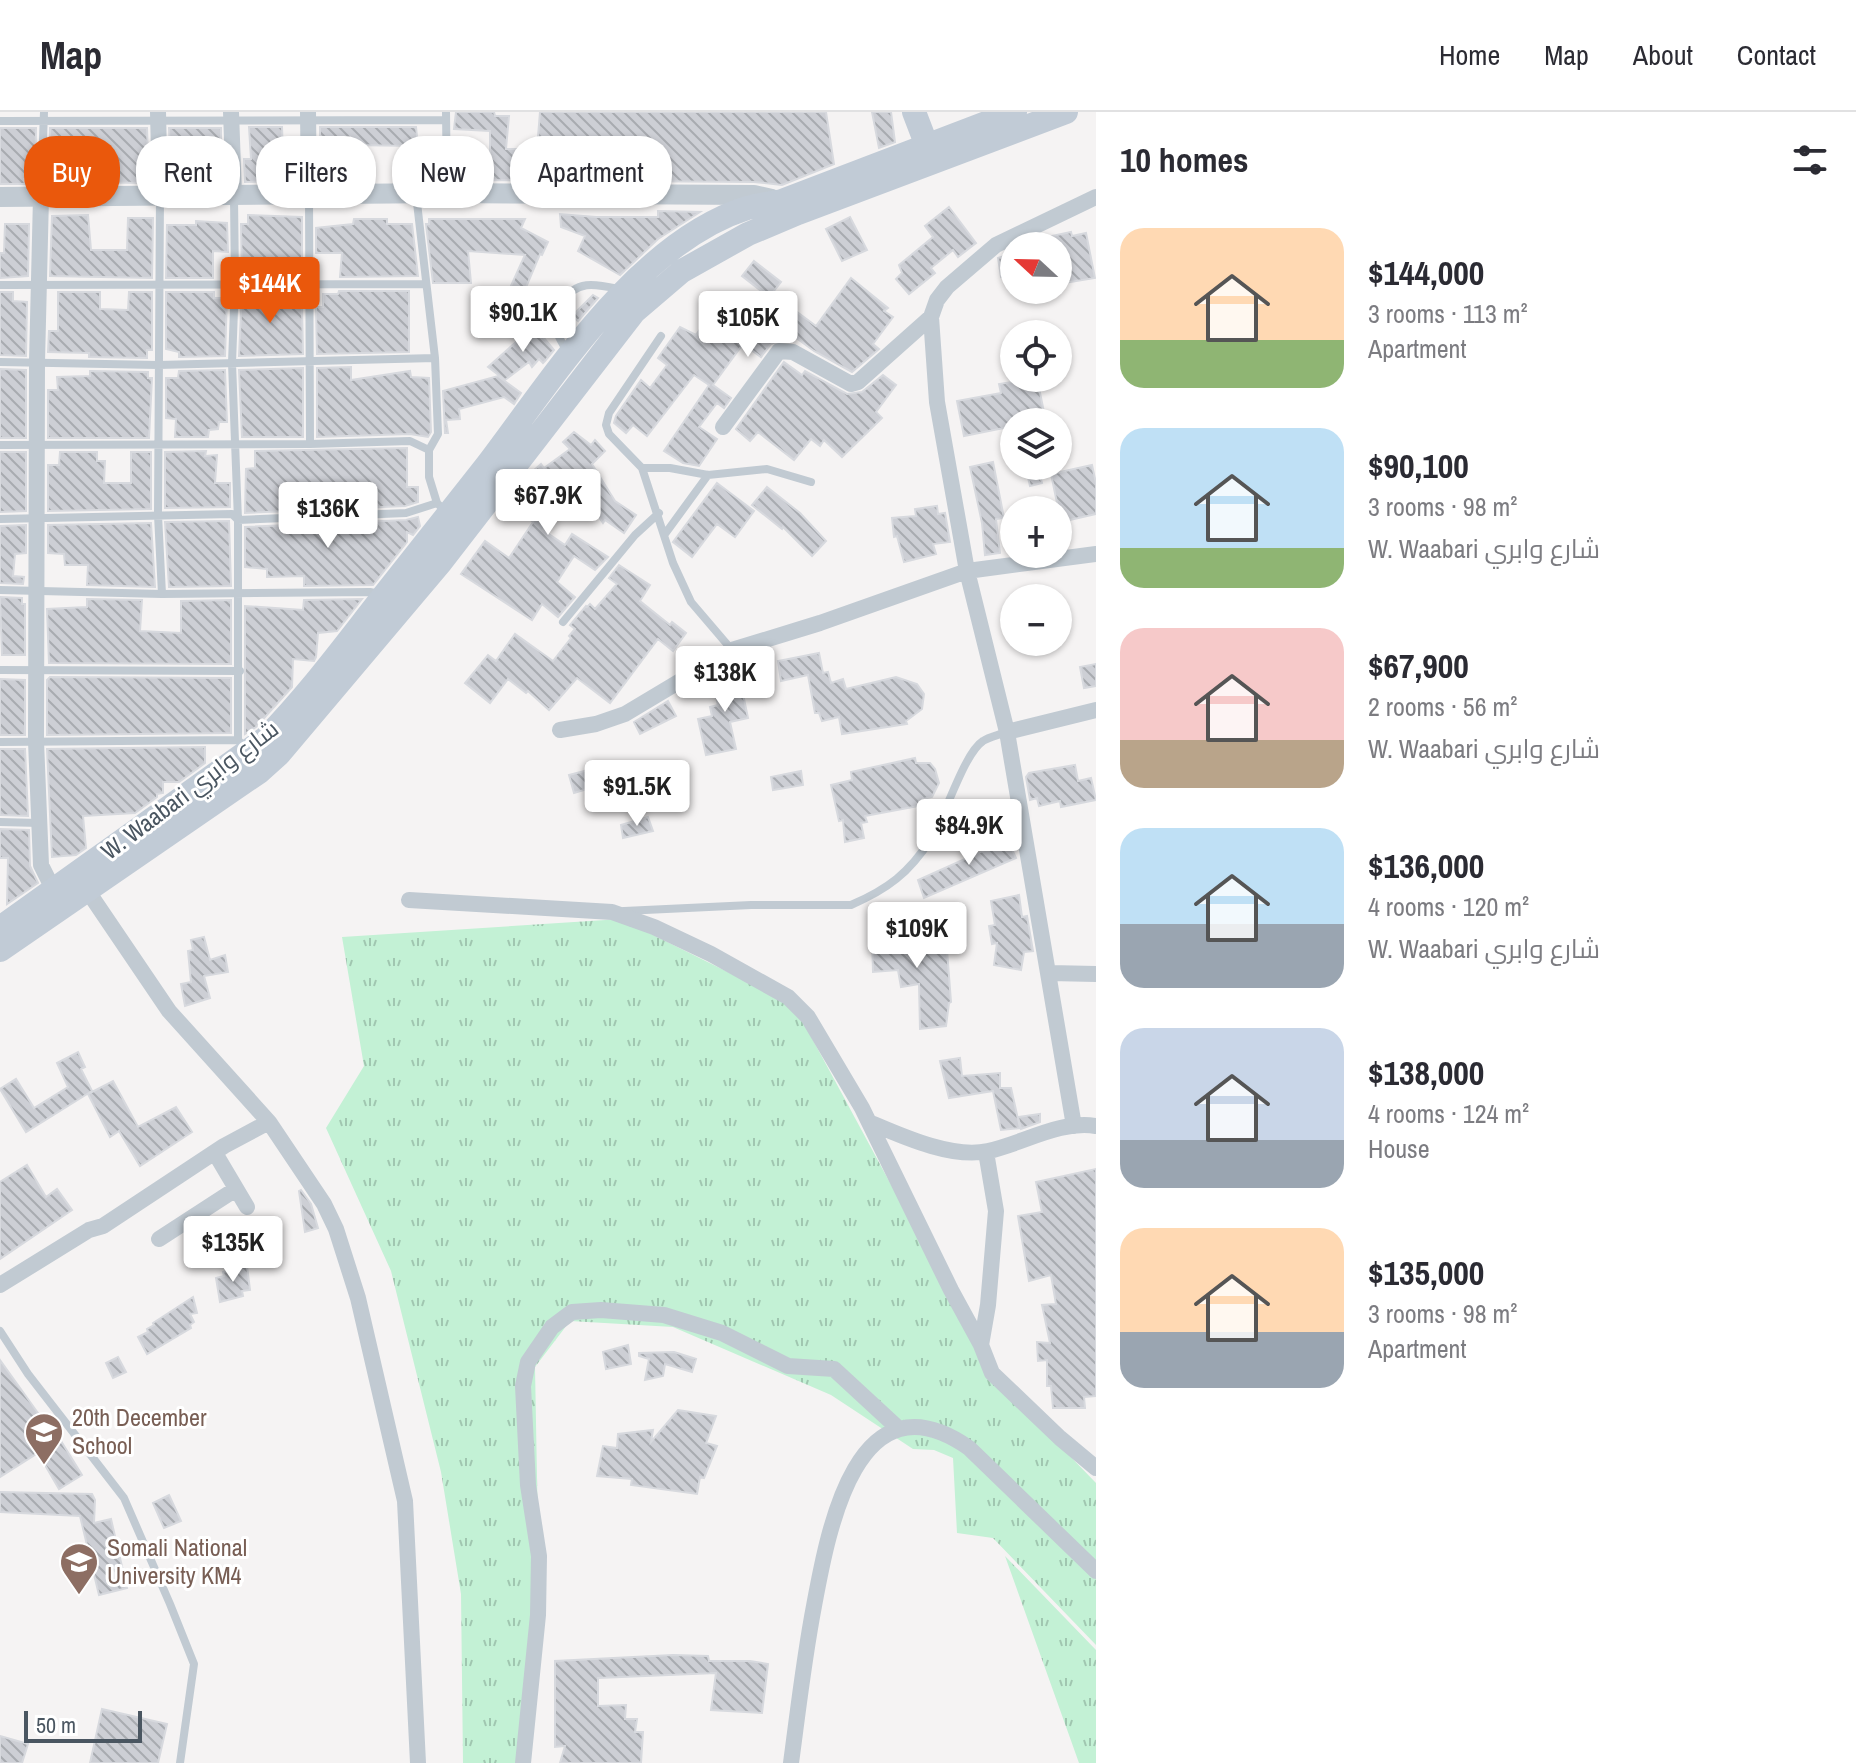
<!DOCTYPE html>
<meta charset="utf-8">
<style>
:root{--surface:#fff;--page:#f7f7f7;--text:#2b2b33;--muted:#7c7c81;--line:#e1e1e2;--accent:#ea580c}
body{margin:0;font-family:"Archivo Narrow",Cairo,sans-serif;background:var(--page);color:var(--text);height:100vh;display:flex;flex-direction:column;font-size:30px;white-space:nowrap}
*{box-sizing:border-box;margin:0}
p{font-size:26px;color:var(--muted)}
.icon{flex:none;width:44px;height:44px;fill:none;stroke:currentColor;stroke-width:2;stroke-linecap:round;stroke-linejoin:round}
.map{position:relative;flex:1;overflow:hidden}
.drawer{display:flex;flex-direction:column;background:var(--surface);width:760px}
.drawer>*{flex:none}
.top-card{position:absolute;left:24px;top:24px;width:760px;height:72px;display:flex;gap:16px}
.needle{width:52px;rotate:292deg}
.fabs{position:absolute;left:1000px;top:120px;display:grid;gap:16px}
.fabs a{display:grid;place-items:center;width:72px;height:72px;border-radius:50%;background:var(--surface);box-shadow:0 2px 6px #0004;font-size:40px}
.scale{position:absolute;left:24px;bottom:20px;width:118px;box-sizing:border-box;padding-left:8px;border:4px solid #4a5661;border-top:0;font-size:22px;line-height:28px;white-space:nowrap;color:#4a5661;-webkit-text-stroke:6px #fff;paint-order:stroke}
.price{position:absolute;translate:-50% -68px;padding:0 18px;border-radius:8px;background:#fff;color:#222;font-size:26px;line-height:52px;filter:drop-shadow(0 2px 4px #0008)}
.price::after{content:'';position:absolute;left:50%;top:48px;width:24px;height:18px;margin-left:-12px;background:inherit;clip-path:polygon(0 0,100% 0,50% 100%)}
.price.on{background:var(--accent);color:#fff}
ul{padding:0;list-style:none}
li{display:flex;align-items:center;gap:24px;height:200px;padding:0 24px}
li span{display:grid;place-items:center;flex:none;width:224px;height:160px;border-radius:24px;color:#555}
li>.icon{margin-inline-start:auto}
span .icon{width:96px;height:96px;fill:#fffc;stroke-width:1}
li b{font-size:34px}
h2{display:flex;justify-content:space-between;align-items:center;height:96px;padding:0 24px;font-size:34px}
.chip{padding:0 28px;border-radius:32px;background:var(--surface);box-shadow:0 2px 6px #0004;font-size:28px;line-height:72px}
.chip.on{background:var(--accent);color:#fff}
header{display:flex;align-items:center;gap:48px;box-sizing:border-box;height:112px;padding:0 40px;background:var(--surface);border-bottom:2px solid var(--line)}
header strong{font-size:38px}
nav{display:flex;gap:44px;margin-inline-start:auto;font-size:28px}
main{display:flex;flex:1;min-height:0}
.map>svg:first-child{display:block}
</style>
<header>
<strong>Map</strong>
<nav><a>Home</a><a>Map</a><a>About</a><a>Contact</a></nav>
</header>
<main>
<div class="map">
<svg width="1096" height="1651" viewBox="0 0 1096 1651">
<defs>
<pattern id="grass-tufts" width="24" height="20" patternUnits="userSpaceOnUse" patternTransform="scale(2)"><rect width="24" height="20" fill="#c3f1d5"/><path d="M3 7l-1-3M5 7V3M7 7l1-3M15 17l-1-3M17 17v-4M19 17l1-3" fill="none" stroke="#a0c6b0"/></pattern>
<pattern id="building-back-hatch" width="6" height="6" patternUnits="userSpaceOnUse" patternTransform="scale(2)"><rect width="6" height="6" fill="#cdcfd5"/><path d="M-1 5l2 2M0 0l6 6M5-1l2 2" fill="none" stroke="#a8abb0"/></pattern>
</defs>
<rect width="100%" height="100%" fill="#f5f3f3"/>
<!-- grass -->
<path fill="url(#grass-tufts)" d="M621,807L794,893L997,1269L1096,1371V1533L993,1426L957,1421L953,1346L934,1338L913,1337L831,1283L673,1215L570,1209L535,1255L540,1529L519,1651H463L461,1482L441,1360L391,1159L326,1016L364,954L342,825Z
M1005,1444L1096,1538V1651H1079Z"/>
<!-- building -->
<path fill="url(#building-back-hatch)" stroke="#d7d9de" stroke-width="2" d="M456,0H494L495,4H509L506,37H537L540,0H826L834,52L782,73L754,70L454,68V56L483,55L482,49L490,48V19L454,17Z
M872,0H891L895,30L879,36Z
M249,15H282L283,41L297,40L298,69L245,70L244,47H251Z
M320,15H416L418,34L348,33V69H320Z
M0,16H36L35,66L24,67L25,72H0Z
M50,16H147L149,71L59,70V65L49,66Z
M169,16H221V39L194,37L197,70H171Z
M949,95L976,131L958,145L953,138L931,156L935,161L909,182L896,167L902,161L899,153L933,125L925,114Z
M658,99L700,100L658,127L620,163L578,139L585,124L561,115L560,102L596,105H658Z
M88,103L91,138H127L128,106H153L152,166L50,164L52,104Z
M248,103L302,105V165H242L241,112H248Z
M850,105L867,138L842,149L826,117Z
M354,107H387V112H412L418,164L340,165L342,141H316V116L353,112Z
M429,107H525L521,116L548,130L542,143L540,142L524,180L529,181L508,219L496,207L525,143L468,139L471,171H433L426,112H429Z
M196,109L227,111L228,140L213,139V166H166L167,113H196Z
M5,112H29L28,164L0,166V141H4Z
M1071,120L1072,124L1086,121L1095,166L1058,172V134H1034L1033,128Z
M1014,141V163L1001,165L998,146Z
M754,149L781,170L769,185L742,164Z
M851,166L888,196L884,199L893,205L873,232L879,237L852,260L814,239L788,220L781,228L771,232L761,245L743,232L713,273L731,286L724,296L717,291L699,315L717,327L699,354L683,351L664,339L709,273L694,263L647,324L633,313L626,321L614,311L616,304L641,268L650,276L667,253L658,246L680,215L696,223L719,190L752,213L774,183L816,214Z
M242,179H284L286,196L302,195L303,242L239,244Z
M339,179H409V240L317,242L316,195H323V182H338Z
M0,180H13V189L27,190L26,244L0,243Z
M58,180H100V197L128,198L129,180H152V238H147V246L89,245V241L48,240L49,219H58Z
M166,180H214V186H227L225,244L179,245V240L166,237Z
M593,183L598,186L578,209L572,204Z
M534,214L554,238L545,249L543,251L539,247L532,255L529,250L505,268L488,255Z
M784,250L802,263L805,259L847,282L862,280L883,263L896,273L876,300L882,306L842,345L824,328L820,334L811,327L794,348L758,320L750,329L736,317Z
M351,255V268L410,259L411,265L429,266L431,320L428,325L410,322L317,325V256Z
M303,256V325H242L239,258Z
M0,257L26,258V326H0Z
M225,258L227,310H219L218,317L209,318L208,325H175L176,307L166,306V266H178L179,259Z
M90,259L148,260V266H152L149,326H48V278H58L57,265L90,264Z
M498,264L521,281L514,292L504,285L459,297L460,307L446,308L448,321H445L443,279Z
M1037,266L1046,310H1014V314L964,324L957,289L1001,281L999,272Z
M574,320L591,333L595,328L605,339L592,352L615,389L636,403L624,421L605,408L603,411L571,365L539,388L556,401L543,418L565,433L572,422L608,445L595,458L574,444L557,470L575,485L558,505L542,492L532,508L461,462L485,429L509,446L533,410L518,398L524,391L520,388L530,374L524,367L541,352L544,356L570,337L563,330Z
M407,336V375H418V390L405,394L245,401L246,357L255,356V339Z
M206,339L205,344L217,343L215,371H230V395L165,396V340Z
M0,340H26V399L0,400Z
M60,340H97V349H105L104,371H131V340H151V397L48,399V353H59Z
M993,350L1004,406L996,407L1000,441L985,443L982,411L970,355Z
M1092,353L1096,371V402L1061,410L1051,362Z
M1039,359L1042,371L1030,374L1027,361Z
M717,371L754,399L735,425L717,412L692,445L673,430Z
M767,375L800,401L826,429L812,444L783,415L782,417L752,393Z
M937,394L938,402L945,401L950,430L933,432L936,442L904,450L897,424L894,425L892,406L916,404L915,397Z
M418,405L420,414L413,423L407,420V430L373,473L304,474V464L267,465V457L245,455V415L406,408Z
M229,409L231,474L169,475L165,410Z
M151,411L155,475L87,473L88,453H65L64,442L48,441V413Z
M26,413V441L15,442L13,464L24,465L23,472L0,471V414Z
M619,453L650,473L640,489L670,513L672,510L686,521L673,539L658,527L610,591L577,566L549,598L528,579L526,581L508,567L490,591L465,571L488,543L496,549L515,522L553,549L571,526L569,524L575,517L570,513L586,494L587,495L590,492L595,497L617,472L609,466Z
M0,485L22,486V492H25V543H2Z
M87,487L142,488L140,519L181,521V489L231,488V552L49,551L47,497L87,495Z
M362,487L337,519L318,521L316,545L314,549L293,547L292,575L256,615L245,622V494L303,498L304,488Z
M819,541L823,561L828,560L831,571L843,567L846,577L896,565L917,572L924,582L922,597L906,609L907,612L842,622L839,605L822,609L819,601H815L808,563L781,569L778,549Z
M1096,552V574L1084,576L1080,555Z
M746,561L751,580L743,582L748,606L730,610L736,637L706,643L698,607L712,604L710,595L718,593L712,570Z
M50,565L231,566V621L47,623V568Z
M0,567L25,568V623H0Z
M668,589L676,604L640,622L634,610Z
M205,635V651L179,670H163V681L157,682V685L135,701L83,704L86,736L76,743L52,745L47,637Z
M0,637H25L28,704L0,703Z
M915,646L916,651H930L935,657L939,671L932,685L923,687L924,693L865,704L867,710L861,711L864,726L845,730L843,708L839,709L831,673L852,668L851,660Z
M1075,653L1078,669L1091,666L1096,688L1061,695L1060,689L1039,694L1037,686L1030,688L1026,665L1029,661Z
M600,655L607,671L574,681L569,663Z
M801,659L803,673L773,678L771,665Z
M648,705L653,719L623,726L621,713Z
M0,717L29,718L30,754L38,771L7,792L8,746H0Z
M1004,720L1016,746L924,786L918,768L994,734L991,726Z
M1019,783L1022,805L1027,804L1033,839L1024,840L1021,858L994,853L997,831L992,832L989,814L995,813L991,789Z
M914,809L915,825L935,821L938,840L947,838L951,890L949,891L946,914L920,917L919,872L901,875L898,858L873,860L872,827L894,825L893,812Z
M204,825L210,848L225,843L228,860L204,864L210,886L185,894L181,872L191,870L188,839L193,838L191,828Z
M78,940L85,955L81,957L92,979L26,1020L0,977L16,967L34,996L68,975L57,951Z
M960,946L962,964L1000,961V976H1011L1020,1016L1001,1018L993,979L949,986L940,949Z
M113,969L138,1015L176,995L192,1020L140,1054L119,1019L110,1025L88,982Z
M1040,1002V1010L1021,1017L1018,1005Z
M27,1053L46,1085L57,1077L72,1098L0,1147V1070Z
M1096,1057V1284L1084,1285L1085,1296H1053L1051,1274H1047V1248L1038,1249L1037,1230L1050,1231L1042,1193L1056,1192L1051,1163L1029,1169L1018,1104L1042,1100L1036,1070Z
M301,1078L311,1092L318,1116L305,1120L299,1079Z
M247,1154L250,1178L242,1179L243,1184L220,1190L216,1166L224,1164L223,1160Z
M193,1185L197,1201L190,1202L194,1210L190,1213L191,1216L147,1242L138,1225L148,1220L147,1217L154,1213L153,1211Z
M628,1233L631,1252L606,1257L603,1240Z
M674,1240L696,1247L692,1260L665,1252L663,1264L645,1268L649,1247L639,1244V1241Z
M118,1245L126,1260L113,1266L106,1251Z
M0,1248L48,1315L51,1313L82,1363L59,1377L38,1341L0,1365Z
M678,1298L716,1304L706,1331L717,1334L704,1366L700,1365L697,1382L631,1373L632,1367L597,1364L603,1334L617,1336L618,1322L653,1318L651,1330Z
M0,1380L92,1382L95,1388L94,1411L111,1407L127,1476L99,1483L80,1404L0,1400Z
M169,1383L181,1409L164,1416L153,1391Z
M673,1543L708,1544L709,1549H750L768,1552L762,1601L711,1598L716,1561L598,1566V1594L626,1593L625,1607H637L635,1620H643L641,1651H560L565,1634L555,1635V1549Z
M102,1597L167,1612L158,1651H90Z
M0,1624L28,1632L22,1651H0Z"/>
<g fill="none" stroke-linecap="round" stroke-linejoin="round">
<!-- service -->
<path stroke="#c1cad2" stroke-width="8" d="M446,0L447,80
M0,9L446,8
M416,82L435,246L438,322L429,338V365L437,391L440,394
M41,83L44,0
M160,83L158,403L162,482
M309,84L310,332
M234,85L235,171L232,251L238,408V628L245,636
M0,173L425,172
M661,224L609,301L606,313L609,322L642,356L673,451L691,490L732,538
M567,239C563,232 557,224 556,216C554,207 558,199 562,191C576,167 596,172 619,177
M0,250L158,253L435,246
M0,333L310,332L410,329L429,338
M642,356H670L708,363L767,357L811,370
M0,407L232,402L238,408L406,401L437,391
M665,422L708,363
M0,478L162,482L370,480L379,482
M563,510L635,423L659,401
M0,558L240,559
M0,630L238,628
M0,710L39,711
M624,799L751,793H851C888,777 909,761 931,727C945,705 964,641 983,629C989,625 999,623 1006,620
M0,1219L28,1262L124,1386L170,1492L194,1552L180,1651"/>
<!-- minor -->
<path stroke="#c1cad2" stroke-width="16" d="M158,0L160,83
M231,0L234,82
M308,0L309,83
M41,85L37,250L36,629L41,753L54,779
M723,315L779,239L793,240L851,272L858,270L931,205
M560,618L596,612L625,602L732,538L820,511L967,459L1096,442
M1007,620L1096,598
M87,778L169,899L269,1010L324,1092L336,1117L358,1186L405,1389L418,1651
M409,788L612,800L654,815L711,842L788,885L808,905L862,996L951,1178L981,1233L992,1261L1060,1326L1096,1356
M1050,861L1096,862
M869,1010C902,1024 952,1047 988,1039C1022,1032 1060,1008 1096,1014
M1074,1014L1007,620L967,459L937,290L931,205L937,188L947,175L996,133L1096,85
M215,1041L247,1095
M159,1127L236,1077
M0,1173L89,1118L103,1114L224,1034L269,1010
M981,1233L988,1193L996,1099L986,1040
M523,1651L538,1503L539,1444L528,1373L523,1274L528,1250L552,1215L572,1200L601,1198L664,1203L722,1221L788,1254L834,1257L899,1317
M791,1651C798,1599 804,1546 814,1494C828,1418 857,1258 969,1336L1096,1459"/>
<!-- tertiary -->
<path stroke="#c1cad2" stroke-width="20" d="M0,85L447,81L754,83L772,87"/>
<!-- secondary -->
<path stroke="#c1cbd6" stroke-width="24" d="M914,0L927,34
M0,816L266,626C307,584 342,537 378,491C414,445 451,399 487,353C554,265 637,131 747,96C758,93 770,91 782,89L1015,0
M0,838L259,660L279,642L441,450L634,200L682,159L748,122L798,101L1066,0"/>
</g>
<!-- icons -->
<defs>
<symbol id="school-pin" viewBox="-11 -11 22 30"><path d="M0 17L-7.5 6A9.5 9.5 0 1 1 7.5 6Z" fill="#8d6e63" stroke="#fff"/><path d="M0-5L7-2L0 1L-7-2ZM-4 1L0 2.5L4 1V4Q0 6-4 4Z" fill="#fff"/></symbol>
<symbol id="university-pin" viewBox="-11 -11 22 30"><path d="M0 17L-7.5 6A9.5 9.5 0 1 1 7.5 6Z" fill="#8d6e63" stroke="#fff"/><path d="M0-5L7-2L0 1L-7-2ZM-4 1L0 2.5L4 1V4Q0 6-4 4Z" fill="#fff"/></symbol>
</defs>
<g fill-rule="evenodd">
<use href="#school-pin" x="22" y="1298" width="44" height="60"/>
<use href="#university-pin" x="57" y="1428" width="44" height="60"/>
</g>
<g text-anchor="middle" stroke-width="6" stroke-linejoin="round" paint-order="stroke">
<!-- street labels -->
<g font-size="24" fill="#4a5661" stroke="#fff">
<text transform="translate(190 678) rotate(-37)" y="8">W. Waabari شارع وابري</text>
</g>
<!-- education labels -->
<g font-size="24" fill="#785e54" stroke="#fff" text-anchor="start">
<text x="72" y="1314">20th December<tspan x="72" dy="28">School</tspan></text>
<text x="107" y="1444">Somali National<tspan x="107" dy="28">University KM4</tspan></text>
</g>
</g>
</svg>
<div class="fabs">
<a><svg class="needle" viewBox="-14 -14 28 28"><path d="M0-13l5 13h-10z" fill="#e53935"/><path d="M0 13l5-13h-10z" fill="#7c7c81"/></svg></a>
<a><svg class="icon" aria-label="locate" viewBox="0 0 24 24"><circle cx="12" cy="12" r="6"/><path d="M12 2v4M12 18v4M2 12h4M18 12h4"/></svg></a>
<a><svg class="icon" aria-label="layers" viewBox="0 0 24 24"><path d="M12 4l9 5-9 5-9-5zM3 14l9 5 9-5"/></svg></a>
<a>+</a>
<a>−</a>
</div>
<div class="scale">50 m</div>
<b class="price on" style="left:270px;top:213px">$144K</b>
<b class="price" style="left:523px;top:242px">$90.1K</b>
<b class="price" style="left:748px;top:247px">$105K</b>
<b class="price" style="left:548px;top:425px">$67.9K</b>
<b class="price" style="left:328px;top:438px">$136K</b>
<b class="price" style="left:725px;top:602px">$138K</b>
<b class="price" style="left:637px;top:716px">$91.5K</b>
<b class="price" style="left:969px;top:755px">$84.9K</b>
<b class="price" style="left:917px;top:858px">$109K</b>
<b class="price" style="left:233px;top:1172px">$135K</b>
<div class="top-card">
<a class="chip on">Buy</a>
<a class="chip">Rent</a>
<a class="chip">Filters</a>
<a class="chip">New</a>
<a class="chip">Apartment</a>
</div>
</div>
<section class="drawer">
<h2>10 homes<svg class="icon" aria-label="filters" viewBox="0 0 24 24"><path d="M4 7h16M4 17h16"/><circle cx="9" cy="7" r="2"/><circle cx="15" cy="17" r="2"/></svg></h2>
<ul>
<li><span style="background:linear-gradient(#ffd9b3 70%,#8fb573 0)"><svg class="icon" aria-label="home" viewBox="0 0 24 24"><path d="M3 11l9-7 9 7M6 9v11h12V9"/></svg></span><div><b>$144,000</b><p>3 rooms · 113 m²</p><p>Apartment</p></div></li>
<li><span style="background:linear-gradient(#bfe0f5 75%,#8fb573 0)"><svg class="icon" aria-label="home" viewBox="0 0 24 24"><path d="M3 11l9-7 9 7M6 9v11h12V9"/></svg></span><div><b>$90,100</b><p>3 rooms · 98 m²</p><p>W. Waabari شارع وابري</p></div></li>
<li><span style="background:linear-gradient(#f6c9c9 70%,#b9a48a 0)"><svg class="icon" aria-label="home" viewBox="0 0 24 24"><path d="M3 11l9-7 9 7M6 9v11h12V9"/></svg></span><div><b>$67,900</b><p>2 rooms · 56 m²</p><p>W. Waabari شارع وابري</p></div></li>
<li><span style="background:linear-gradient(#bfe0f5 60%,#9aa5b1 0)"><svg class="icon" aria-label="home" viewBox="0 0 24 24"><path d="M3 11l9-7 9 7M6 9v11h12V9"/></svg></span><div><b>$136,000</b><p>4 rooms · 120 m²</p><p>W. Waabari شارع وابري</p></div></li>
<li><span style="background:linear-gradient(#c9d6e8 70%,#9aa5b1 0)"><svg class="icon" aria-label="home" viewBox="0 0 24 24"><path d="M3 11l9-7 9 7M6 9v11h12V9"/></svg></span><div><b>$138,000</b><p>4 rooms · 124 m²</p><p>House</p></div></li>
<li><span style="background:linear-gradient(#ffd9b3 65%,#9aa5b1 0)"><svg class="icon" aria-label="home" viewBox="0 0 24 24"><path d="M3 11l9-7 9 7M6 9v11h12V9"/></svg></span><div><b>$135,000</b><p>3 rooms · 98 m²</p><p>Apartment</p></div></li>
</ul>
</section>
</main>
